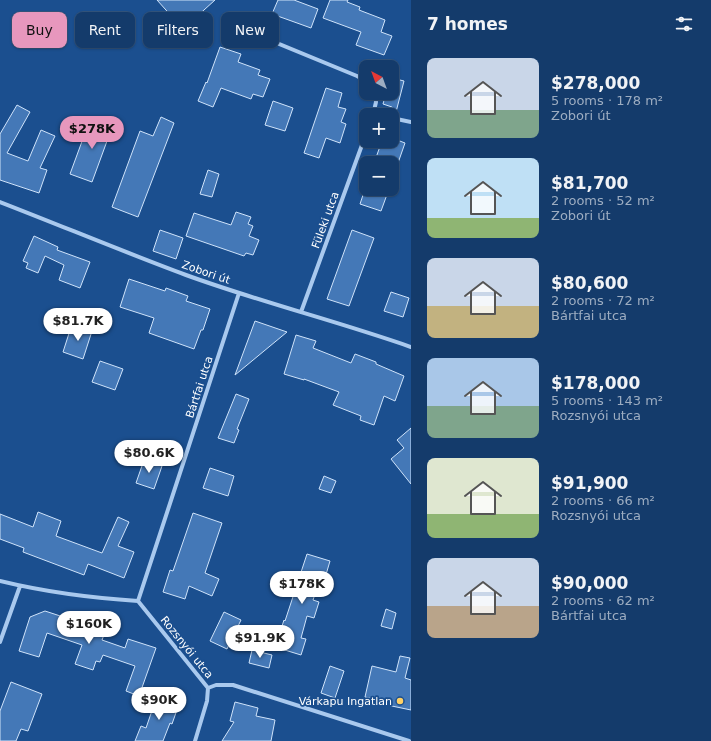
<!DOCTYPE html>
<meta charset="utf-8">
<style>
:root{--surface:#143b6b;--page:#1d4271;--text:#f1f3f6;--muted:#9dadc1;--line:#33557e;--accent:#e797bd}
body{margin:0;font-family:"DejaVu Sans",sans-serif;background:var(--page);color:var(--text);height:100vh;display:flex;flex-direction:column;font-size:15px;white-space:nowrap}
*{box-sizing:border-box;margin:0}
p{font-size:13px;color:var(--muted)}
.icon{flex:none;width:22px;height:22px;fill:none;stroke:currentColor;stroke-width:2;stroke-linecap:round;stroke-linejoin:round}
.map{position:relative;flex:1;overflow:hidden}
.panel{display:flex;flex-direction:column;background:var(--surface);width:300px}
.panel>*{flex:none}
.banner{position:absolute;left:12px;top:12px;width:339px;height:36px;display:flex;gap:8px}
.needle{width:26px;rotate:319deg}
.buttons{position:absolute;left:359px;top:60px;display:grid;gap:8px}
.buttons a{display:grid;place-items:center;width:40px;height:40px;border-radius:8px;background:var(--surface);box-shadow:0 1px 3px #0004,0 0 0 1px var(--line);font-size:20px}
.price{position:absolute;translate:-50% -34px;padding:0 9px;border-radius:14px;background:#fff;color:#222;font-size:13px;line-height:26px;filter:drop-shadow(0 1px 2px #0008)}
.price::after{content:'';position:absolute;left:50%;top:24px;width:12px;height:9px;margin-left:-6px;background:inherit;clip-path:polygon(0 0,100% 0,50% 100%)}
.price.active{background:var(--accent);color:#111}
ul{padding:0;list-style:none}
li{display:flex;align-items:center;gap:12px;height:100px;padding:0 16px}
li span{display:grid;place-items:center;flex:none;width:112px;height:80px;border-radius:8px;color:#555}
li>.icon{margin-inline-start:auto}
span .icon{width:48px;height:48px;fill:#fffc;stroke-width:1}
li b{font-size:17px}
h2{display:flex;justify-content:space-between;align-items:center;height:48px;padding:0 16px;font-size:17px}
.chip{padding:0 14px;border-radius:8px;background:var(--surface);box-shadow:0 1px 3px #0004,0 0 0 1px var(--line);font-size:14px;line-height:36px}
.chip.active{background:var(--accent);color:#111}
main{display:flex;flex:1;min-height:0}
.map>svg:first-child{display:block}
</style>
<main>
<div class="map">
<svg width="411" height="741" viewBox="0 0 411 741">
<rect width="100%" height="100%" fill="#1b4f8f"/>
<!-- building -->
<path fill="#4478b7" stroke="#cfe3fa" d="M157,0H215L183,29Z
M278,0H294L318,9L311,28L272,14Z
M330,0H348L347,2L360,7L359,10L385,20L381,32L392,36L384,55L356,45L361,32L323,18Z
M220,47L241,54L238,62L260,70L258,75L270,79L263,97L253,94L251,99L221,88L213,107L198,101L206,82L207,83Z
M392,78L404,81L396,112H392V107L383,104L386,93H392Z
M326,88L342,93L338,107L346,109L341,122L346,124L340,143L326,138L319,158L304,153Z
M273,101L293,108L285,131L265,125Z
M17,105L30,112L7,153L28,161L41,130L55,136L40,168L47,170L39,193L0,180V134Z
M100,117L114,122L92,182L70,174L88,125L96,128Z
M161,117L174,123L138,217L112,207L140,131L153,136Z
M392,138L405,143L398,163H374L382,141H392Z
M208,170L219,174L212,197L200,194Z
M365,189H389L381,211L360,204Z
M236,212L251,217L248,224L253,226L249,236L259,240L253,255L246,253L244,256L186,236L194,213L231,225Z
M160,230L183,238L176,259L153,251Z
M352,230L374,238L349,306L327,299Z
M34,236L58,247L57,250L90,262L80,288L59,280L64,265L45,256L38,273L26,268L28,263L23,261Z
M129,279L165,291L166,288L188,296L186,301L210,309L203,330H201L194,349L149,333L154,318L120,307Z
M391,292L409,298L403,317L384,311Z
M255,321L287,332L235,375Z
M72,324L92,331L83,359L63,352Z
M296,335L316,341L313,348L351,363L355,354L376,362V364L404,376L395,401L384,396L374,425L360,420L361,416L333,405L339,392L304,379V380L284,374Z
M100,361L123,369L115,390L92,382Z
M236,394L249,399L237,429L239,430L234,443L218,438Z
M411,428V484L391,459L404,448L397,440Z
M144,460L162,466L154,489L136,483Z
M210,468L234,476L228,496L203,488Z
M324,476L336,481L331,493L319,489Z
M38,512L61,521L56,536L102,553L118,517L129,522L118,546L134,552L124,578L88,564L84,575L23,552L24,548L0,539V514L33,527Z
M193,513L222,523L205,573L219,579L212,596L189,586L185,599L163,592L170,570L173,571Z
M307,554L330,561L325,578L321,577L313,600L319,602L314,618L307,616L301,638L306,639L301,655L275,647L284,620L285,621Z
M386,609L396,613L392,629L381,626Z
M45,611L88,625L92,616L109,622L102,640L125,648L128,639L156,648L139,696L126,691L135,666L103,655L100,662L96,661L93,670L75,664L82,645L47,633L39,657L19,651L30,617Z
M224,612L241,620L227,649L210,641Z
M252,650L272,655L269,668L249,663Z
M400,656L410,658L405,678L411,680V710L387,705L388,702L365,697L372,666L396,672Z
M330,666L344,671L335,698L321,693Z
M11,682L42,694L28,731L21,729L16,741H0V711Z
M157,696L179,704L172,724L170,723L163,741H135L141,726L146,728Z
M235,702L258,708L256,716L275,720L271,741H222L234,722L230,721Z"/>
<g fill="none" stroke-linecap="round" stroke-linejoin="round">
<!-- minor -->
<path stroke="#a9c9ee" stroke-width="4" d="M233,25L357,76L366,81
M373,115L376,102L375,93
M392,118L411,122
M0,202C62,226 124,252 186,275C260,302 337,321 411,347
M301,312L366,134
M0,581C45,592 91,598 138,601L208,688
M138,601L239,293
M0,642L20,586
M208,688L216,685H233L409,741
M195,741L207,701L208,688"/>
</g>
<!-- markers -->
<circle fill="#ffd166" stroke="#1b4f8f" stroke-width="1.5" cx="400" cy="701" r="4"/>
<g text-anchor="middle" stroke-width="3.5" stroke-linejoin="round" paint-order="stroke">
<!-- street labels -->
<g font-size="11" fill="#fff" stroke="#1b4f8f">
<text transform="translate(325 220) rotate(-70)" y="4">Füleki utca</text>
<text transform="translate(206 272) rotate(19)" y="4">Zobori út</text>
<text transform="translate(199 387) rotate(-72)" y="4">Bártfai utca</text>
<text transform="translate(187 647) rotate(51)" y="4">Rozsnyói utca</text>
</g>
<!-- poi labels -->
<g font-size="11" fill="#fff" stroke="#1b4f8f" text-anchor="end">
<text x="392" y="705">Várkapu Ingatlan</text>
</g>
</g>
</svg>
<div class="buttons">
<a><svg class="needle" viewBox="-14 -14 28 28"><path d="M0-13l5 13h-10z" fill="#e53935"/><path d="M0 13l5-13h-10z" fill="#9dadc1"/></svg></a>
<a>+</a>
<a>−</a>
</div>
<b class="price active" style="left:92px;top:150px">$278K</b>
<b class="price" style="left:78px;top:342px">$81.7K</b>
<b class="price" style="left:149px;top:474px">$80.6K</b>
<b class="price" style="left:302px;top:605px">$178K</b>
<b class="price" style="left:89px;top:645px">$160K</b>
<b class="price" style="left:260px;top:659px">$91.9K</b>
<b class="price" style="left:159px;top:721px">$90K</b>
<div class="banner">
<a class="chip active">Buy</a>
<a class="chip">Rent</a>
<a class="chip">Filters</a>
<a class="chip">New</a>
</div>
</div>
<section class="panel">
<h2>7 homes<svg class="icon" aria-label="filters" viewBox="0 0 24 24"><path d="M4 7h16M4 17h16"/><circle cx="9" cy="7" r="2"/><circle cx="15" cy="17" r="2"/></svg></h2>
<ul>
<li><span style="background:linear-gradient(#c9d6e8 65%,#7fa58c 0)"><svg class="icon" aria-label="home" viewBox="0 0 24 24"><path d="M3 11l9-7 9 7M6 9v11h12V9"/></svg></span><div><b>$278,000</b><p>5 rooms · 178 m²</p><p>Zobori út</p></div></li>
<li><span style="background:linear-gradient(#bfe0f5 75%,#8fb573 0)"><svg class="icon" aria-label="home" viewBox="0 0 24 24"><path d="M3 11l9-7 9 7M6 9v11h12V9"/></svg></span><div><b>$81,700</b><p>2 rooms · 52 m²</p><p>Zobori út</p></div></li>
<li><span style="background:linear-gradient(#c9d6e8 60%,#c2b280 0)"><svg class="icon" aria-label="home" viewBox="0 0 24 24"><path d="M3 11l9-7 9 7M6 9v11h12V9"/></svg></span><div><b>$80,600</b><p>2 rooms · 72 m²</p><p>Bártfai utca</p></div></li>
<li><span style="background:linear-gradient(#a9c7e8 60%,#7fa58c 0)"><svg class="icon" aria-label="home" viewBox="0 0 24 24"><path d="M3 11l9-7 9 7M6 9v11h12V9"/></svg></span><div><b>$178,000</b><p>5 rooms · 143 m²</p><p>Rozsnyói utca</p></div></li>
<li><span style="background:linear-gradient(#dfe7d0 70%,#8fb573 0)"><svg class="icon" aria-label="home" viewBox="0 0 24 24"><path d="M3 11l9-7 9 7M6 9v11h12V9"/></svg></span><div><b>$91,900</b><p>2 rooms · 66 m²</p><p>Rozsnyói utca</p></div></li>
<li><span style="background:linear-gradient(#c9d6e8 60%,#b9a48a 0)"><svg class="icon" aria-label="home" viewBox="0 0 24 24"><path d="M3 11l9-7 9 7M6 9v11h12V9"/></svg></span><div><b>$90,000</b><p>2 rooms · 62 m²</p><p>Bártfai utca</p></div></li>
</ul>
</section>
</main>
